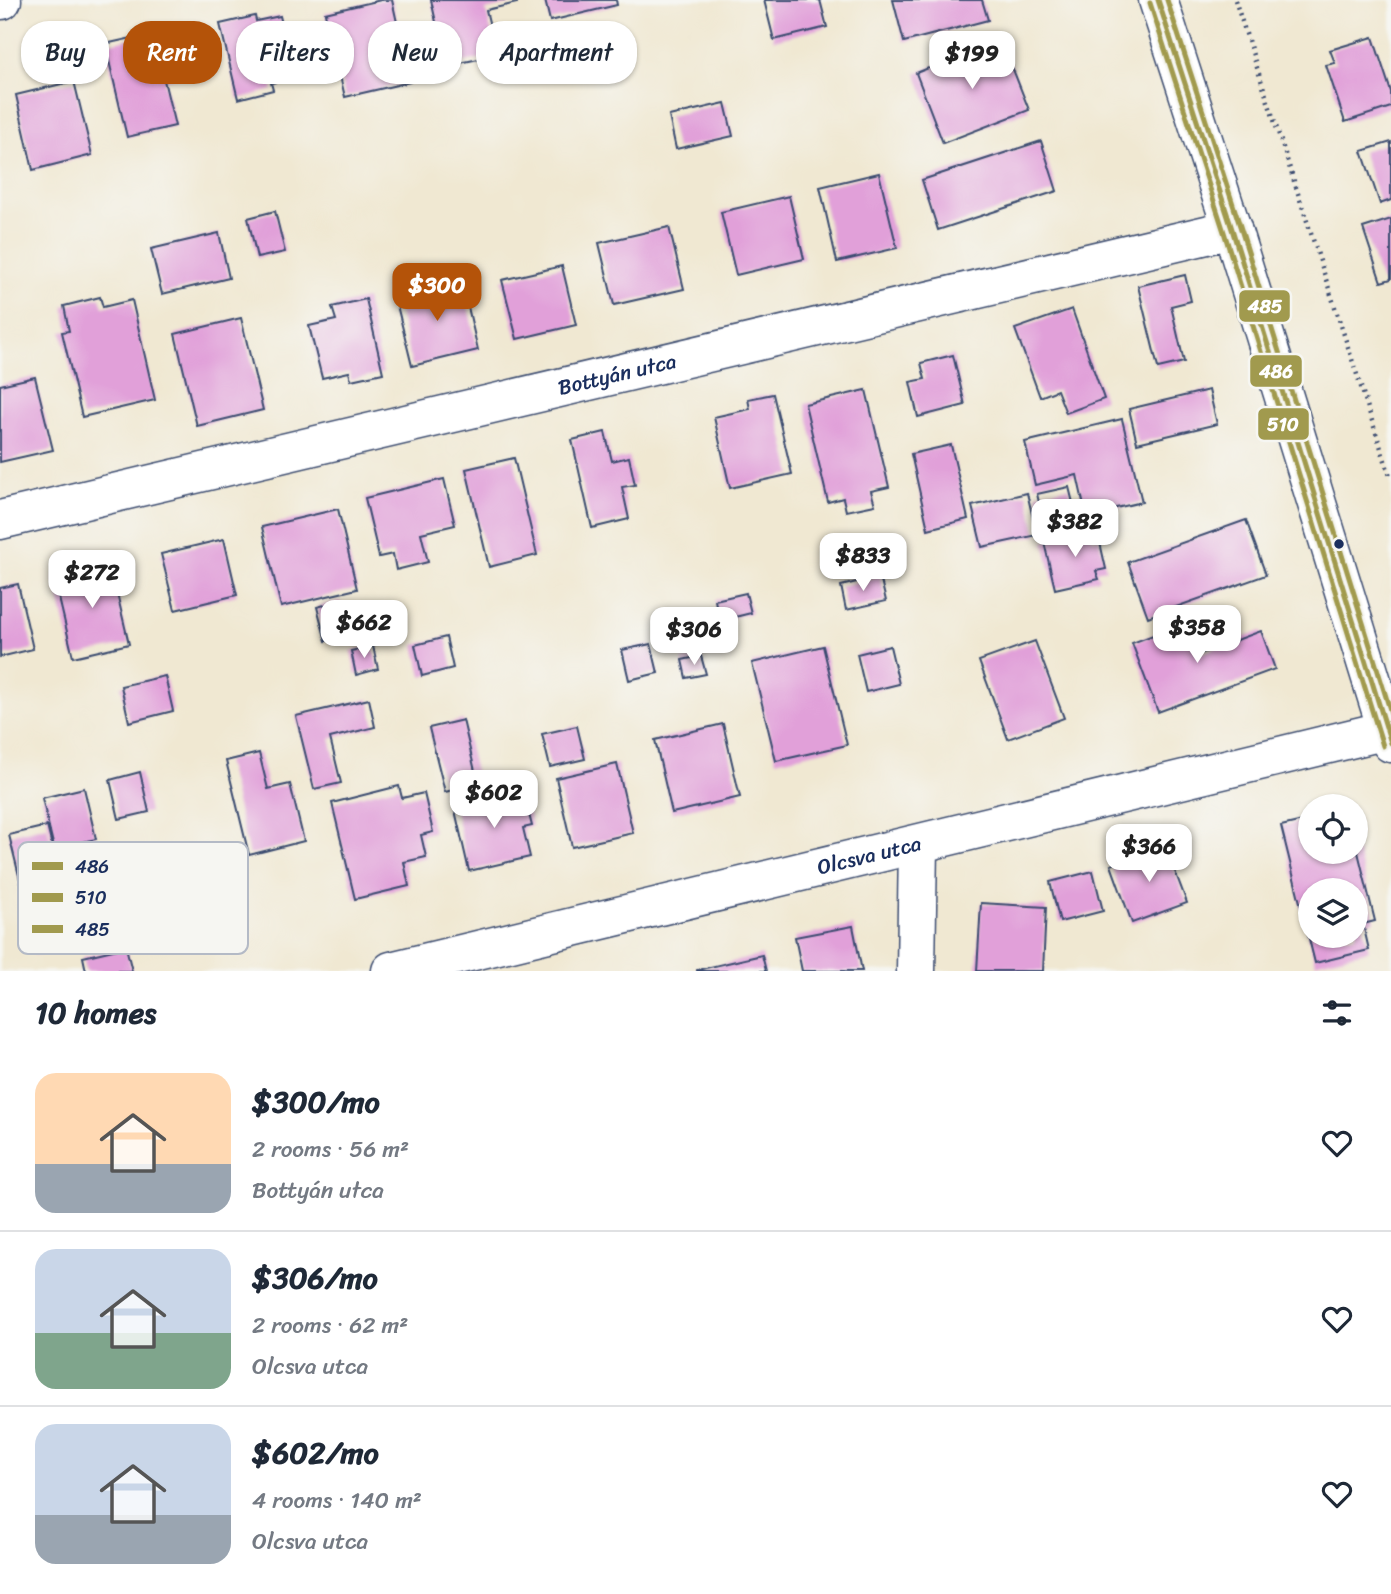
<!DOCTYPE html>
<meta charset="utf-8">
<style>
:root{--surface:#fff;--page:#f6f6f7;--text:#1f2937;--muted:#747a83;--line:#e0e1e3;--accent:#b45309}
body{margin:0;font-family:Sriracha,sans-serif;background:var(--page);color:var(--text);height:100vh;display:flex;flex-direction:column;font-size:26px;white-space:nowrap}
*{box-sizing:border-box;margin:0}
p{font-size:23px;color:var(--muted)}
.icon{flex:none;width:38px;height:38px;fill:none;stroke:currentColor;stroke-width:2;stroke-linecap:round;stroke-linejoin:round}
.map{position:relative;height:971px;overflow:hidden}
.panel{display:flex;flex-direction:column;background:var(--surface);flex:1}
.panel>*{flex:none}
.top-card{position:absolute;left:21px;top:21px;width:700px;height:63px;display:flex;gap:14px}
.buttons{position:absolute;left:1298px;top:794px;display:grid;gap:14px}
.buttons a{display:grid;place-items:center;width:70px;height:70px;border-radius:50%;background:var(--surface);box-shadow:0 2px 5px #0004;font-size:35px}
.price{position:absolute;translate:-50% -60px;padding:0 16px;border-radius:14px;background:#fff;color:#222;font-size:23px;line-height:46px;filter:drop-shadow(0 2px 4px #0008)}
.price::after{content:'';position:absolute;left:50%;top:42px;width:21px;height:16px;margin-left:-10px;background:inherit;clip-path:polygon(0 0,100% 0,50% 100%)}
.price.active{background:var(--accent);color:#fff}
ul{padding:0;list-style:none}
li{display:flex;align-items:center;gap:21px;height:175px;padding:0 35px}
li+li{border-top:2px solid var(--line)}
li span{display:grid;place-items:center;flex:none;width:196px;height:140px;border-radius:21px;color:#555}
li>.icon{margin-inline-start:auto}
span .icon{width:84px;height:84px;fill:#fffc;stroke-width:1}
li b{font-size:30px}
h2{display:flex;justify-content:space-between;align-items:center;height:84px;padding:0 35px;font-size:30px}
.chip{padding:0 24px;border-radius:28px;background:var(--surface);box-shadow:0 2px 5px #0004;font-size:24px;line-height:63px}
.chip.active{background:var(--accent);color:#fff}
.map>svg:first-child{display:block}
</style>
<div class="map">
<svg width="1391" height="971" viewBox="0 0 1391 971">
<rect width="100%" height="100%" fill="#f6f6f2"/>
<filter id="ink" filterUnits="userSpaceOnUse"><feTurbulence type="fractalNoise" baseFrequency=".0143" numOctaves="2"/><feDisplacementMap in="SourceGraphic" scale="14" xChannelSelector="R" yChannelSelector="G"/><feConvolveMatrix kernelMatrix="1 2 1 2 8 2 1 2 1" color-interpolation-filters="sRGB"/></filter>
<filter id="wash" filterUnits="userSpaceOnUse"><feTurbulence type="fractalNoise" baseFrequency=".00686" numOctaves="4" result="noise"/><feDisplacementMap in="SourceGraphic" scale="28" xChannelSelector="R" yChannelSelector="G"/><feGaussianBlur stdDeviation="1.57" result="paint"/><feColorMatrix in="noise" values="0 0 0 0 0 0 0 0 0 0 0 0 0 0 0 0 0 1.4 0 .05"/><feComposite in="paint" operator="in"/></filter>
<g filter="url(#wash)">
<rect width="100%" height="100%" fill="#f0e8d2"/>
<g id="blocks">
<!-- building -->
<path fill="#e1a0d9" fill-rule="evenodd" d="M381,0H392L398,27L410,25L417,54L405,57L410,82L345,97L325,13Z
M431,0H517V3L486,10L497,55L446,66Z
M545,0H616L617,5L550,21Z
M764,0H820L827,27L774,40Z
M893,0H982L988,20L904,42Z
M255,16L256,21L280,16L295,78L271,83L273,90L238,99L220,24Z
M177,28L187,75L164,80L175,126L127,137L105,44Z
M1373,37L1391,92V107L1345,122L1326,65L1335,63L1330,50Z
M1001,39L1029,110L943,143L916,73Z
M74,81L92,155L33,170L16,95Z
M725,103L733,136L676,149L669,116Z
M1041,141L1057,191L938,230L922,180Z
M1391,142V200L1380,204L1362,151Z
M879,173L897,248L837,262L820,187Z
M789,196L804,259L736,275L721,212Z
M275,211L285,252L257,258L248,218Z
M1391,219V279L1381,282L1363,228Z
M669,227L684,289L614,305L599,243Z
M219,233L229,278L162,294L151,249Z
M562,266L576,325L517,339L502,280Z
M1185,275L1191,301L1171,306L1184,362L1158,368L1138,286Z
M462,281L478,350L412,366L395,297Z
M100,297L103,307L132,300L155,400L82,417L62,332L69,331L64,306Z
M366,299L383,373L351,380L349,372L322,378L309,326L336,320L332,307Z
M1072,309L1104,399L1066,413L1057,390L1040,397L1015,329Z
M241,318L263,410L197,426L175,334Z
M953,355L965,405L918,417L910,382L925,379L921,363Z
M35,377L53,450L0,462V385Z
M866,390L889,487L871,491L875,505L846,511L843,498L828,502L805,404Z
M1209,390L1217,424L1137,443L1129,409Z
M773,394L792,474L730,488L714,417L750,409L748,399Z
M1122,419L1142,502L1086,515L1077,475L1035,485L1025,442Z
M605,432L612,461L629,457L635,485L622,487L629,519L592,528L572,440Z
M951,445L968,519L928,529L911,454Z
M514,458L537,555L489,567L466,469Z
M444,479L455,525L421,533L428,562L396,570L393,554L379,557L365,498Z
M1069,487L1077,519L1045,527L1037,494Z
M1027,493L1037,535L982,547L972,506Z
M338,509L357,589L281,607L262,527Z
M1246,520L1266,575L1148,617L1128,562Z
M1090,531L1092,539L1099,538L1106,569L1096,571L1099,579L1055,589L1044,542Z
M224,539L237,595L175,610L161,554Z
M879,549L884,570L850,578L845,557Z
M110,564L129,644L73,657L54,577Z
M880,576L886,601L846,610L841,586Z
M18,584L33,649L0,657V588Z
M746,593L751,613L719,621L715,600Z
M340,601L348,636L326,641L317,607Z
M1190,621L1202,653L1261,631L1275,669L1158,712L1132,643Z
M446,637L453,668L422,676L415,645Z
M1035,641L1064,718L1008,739L979,661Z
M651,644L658,673L629,680L622,650Z
M373,646L378,669L356,675L351,651Z
M823,646L847,745L776,761L752,663Z
M890,646L899,684L866,692L857,654Z
M701,656L706,674L686,678L682,660Z
M165,676L173,711L129,722L121,686Z
M369,699L375,727L330,738L341,783L314,789L296,716Z
M463,720L478,784L445,792L429,728Z
M723,724L740,797L672,813L655,740Z
M577,726L585,759L550,767L542,734Z
M259,753L268,789L290,784L304,841L249,855L226,761Z
M617,764L633,833L572,847L556,778Z
M140,772L149,812L119,819L110,780Z
M399,786L402,798L424,793L433,832L421,835L426,857L404,862L409,886L355,899L332,803Z
M84,788L96,839L54,848L42,798Z
M523,791L532,826L523,828L530,857L469,871L454,806Z
M1311,819V852H1358L1375,921L1363,924L1369,950L1315,963L1281,826ZM1311,891H1356V936H1311Z
M47,826L63,891L25,900L9,835Z
M1165,845L1187,903L1132,923L1111,865Z
M1093,871L1103,911L1060,922L1050,882Z
M981,903L1046,907L1043,971H977Z
M65,920L71,947L34,955L27,929Z
M853,926L862,971H802L795,937Z
M126,947L132,971H86L83,957Z
M762,955L766,971H697V970Z"/>
</g>
</g>
<g filter="url(#ink)">
<use href="#blocks" fill-opacity="0" stroke="#3b4b6f" stroke-width="2"/>
<g fill="none" stroke-linecap="round" stroke-linejoin="round">
<defs>
<g id="street">
<path d="M0,0H2"/>
<path id="s1" d="M0,520L1232,229"/>
<path id="s2" d="M391,971L1391,729"/>
<path d="M916,971L918,845"/>
</g>
<path id="primary" d="M1158,0L1232,229L1391,743"/>
</defs>
<!-- street casing -->
<use href="#street" stroke="#3b4b6f" stroke-width="41"/>
<!-- primary casing -->
<use href="#primary" stroke="#3b4b6f" stroke-width="41"/>
<!-- path -->
<path stroke="#3b4b6f" stroke-width="4.5" stroke-dasharray="2 5" stroke-linecap="butt" d="M1235,0L1391,479"/>
<!-- street -->
<use href="#street" stroke="#fff" stroke-width="38"/>
<!-- primary -->
<use href="#primary" stroke="#fff" stroke-width="38"/>
<defs>
<path id="bus-1" d="M1158,0L1232,229L1391,743"/>
<path id="bus-2" d="M1150,3L1224,232L1383,746"/>
<path id="bus-3" d="M1167,0L1240,226L1391,713"/>
</defs>
<!-- bus-1 casing -->
<use href="#bus-1" stroke="#f6f6f2" stroke-width="10"/>
<!-- bus-2 casing -->
<use href="#bus-2" stroke="#f6f6f2" stroke-width="10"/>
<!-- bus-3 casing -->
<use href="#bus-3" stroke="#f6f6f2" stroke-width="10"/>
<!-- bus-1 -->
<use href="#bus-1" stroke="#a19a4e" stroke-width="5"/>
<!-- bus-2 -->
<use href="#bus-2" stroke="#a19a4e" stroke-width="5"/>
<!-- bus-3 -->
<use href="#bus-3" stroke="#a19a4e" stroke-width="5"/>
</g>
</g>
<!-- markers -->
<circle fill="#1b2f5e" stroke="#f6f6f2" stroke-width="2.5" cx="1339" cy="544" r="6"/>
<g text-anchor="middle" stroke-width="5" stroke-linejoin="round" paint-order="stroke">
<!-- street labels -->
<g font-size="21" fill="#1b2f5e" stroke="#f6f6f2">
<text dy="7" stroke="none"><textPath href="#s1" startOffset="634">Bottyán utca</textPath></text>
<text dy="7" stroke="none"><textPath href="#s2" startOffset="492">Olcsva utca</textPath></text>
</g>
</g>
<!-- legend -->
<rect x="18" y="842" width="230" height="112" rx="10" fill="#f6f6f2" stroke="#b4bac6" stroke-width="2"/>
<rect x="32" y="862" width="31" height="8" fill="#a19a4e"/>
<rect x="32" y="893" width="31" height="9" fill="#a19a4e"/>
<rect x="32" y="925" width="31" height="8" fill="#a19a4e"/>
<g font-size="19" fill="#1b2f5e">
<text x="75" y="873">486</text>
<text x="75" y="904">510</text>
<text x="75" y="936">485</text>
</g>
<g stroke="#f6f6f2" stroke-width="2.5">
<rect x="1238" y="289" width="53" height="34" rx="7" fill="#a19a4e"/>
<rect x="1249" y="354" width="54" height="34" rx="7" fill="#a19a4e"/>
<rect x="1257" y="407" width="53" height="34" rx="7" fill="#a19a4e"/>
</g>
<g font-size="19" text-anchor="middle" font-weight="bold" fill="#fff">
<text x="1265" y="313">485</text>
<text x="1276" y="378">486</text>
<text x="1283" y="431">510</text>
</g>
</svg>
<div class="buttons">
<a><svg class="icon" aria-label="locate" viewBox="0 0 24 24"><circle cx="12" cy="12" r="6"/><path d="M12 2v4M12 18v4M2 12h4M18 12h4"/></svg></a>
<a><svg class="icon" aria-label="layers" viewBox="0 0 24 24"><path d="M12 4l9 5-9 5-9-5zM3 14l9 5 9-5"/></svg></a>
</div>
<b class="price" style="left:972px;top:91px">$199</b>
<b class="price active" style="left:437px;top:323px">$300</b>
<b class="price" style="left:1075px;top:559px">$382</b>
<b class="price" style="left:863px;top:593px">$833</b>
<b class="price" style="left:92px;top:610px">$272</b>
<b class="price" style="left:364px;top:660px">$662</b>
<b class="price" style="left:1197px;top:665px">$358</b>
<b class="price" style="left:694px;top:667px">$306</b>
<b class="price" style="left:494px;top:830px">$602</b>
<b class="price" style="left:1149px;top:884px">$366</b>
<div class="top-card">
<a class="chip">Buy</a>
<a class="chip active">Rent</a>
<a class="chip">Filters</a>
<a class="chip">New</a>
<a class="chip">Apartment</a>
</div>
</div>
<section class="panel">
<h2>10 homes<svg class="icon" aria-label="filters" viewBox="0 0 24 24"><path d="M4 7h16M4 17h16"/><circle cx="9" cy="7" r="2"/><circle cx="15" cy="17" r="2"/></svg></h2>
<ul>
<li><span style="background:linear-gradient(#ffd9b3 65%,#9aa5b1 0)"><svg class="icon" aria-label="home" viewBox="0 0 24 24"><path d="M3 11l9-7 9 7M6 9v11h12V9"/></svg></span><div><b>$300/mo</b><p>2 rooms · 56 m²</p><p>Bottyán utca</p></div><svg class="icon" aria-label="heart" viewBox="0 0 24 24"><path d="M12 20l-8-8c-3-5 5-10 8-4 3-6 11-1 8 4z"/></svg></li>
<li><span style="background:linear-gradient(#c9d6e8 60%,#7fa58c 0)"><svg class="icon" aria-label="home" viewBox="0 0 24 24"><path d="M3 11l9-7 9 7M6 9v11h12V9"/></svg></span><div><b>$306/mo</b><p>2 rooms · 62 m²</p><p>Olcsva utca</p></div><svg class="icon" aria-label="heart" viewBox="0 0 24 24"><path d="M12 20l-8-8c-3-5 5-10 8-4 3-6 11-1 8 4z"/></svg></li>
<li><span style="background:linear-gradient(#c9d6e8 65%,#9aa5b1 0)"><svg class="icon" aria-label="home" viewBox="0 0 24 24"><path d="M3 11l9-7 9 7M6 9v11h12V9"/></svg></span><div><b>$602/mo</b><p>4 rooms · 140 m²</p><p>Olcsva utca</p></div><svg class="icon" aria-label="heart" viewBox="0 0 24 24"><path d="M12 20l-8-8c-3-5 5-10 8-4 3-6 11-1 8 4z"/></svg></li>
</ul>
</section>
